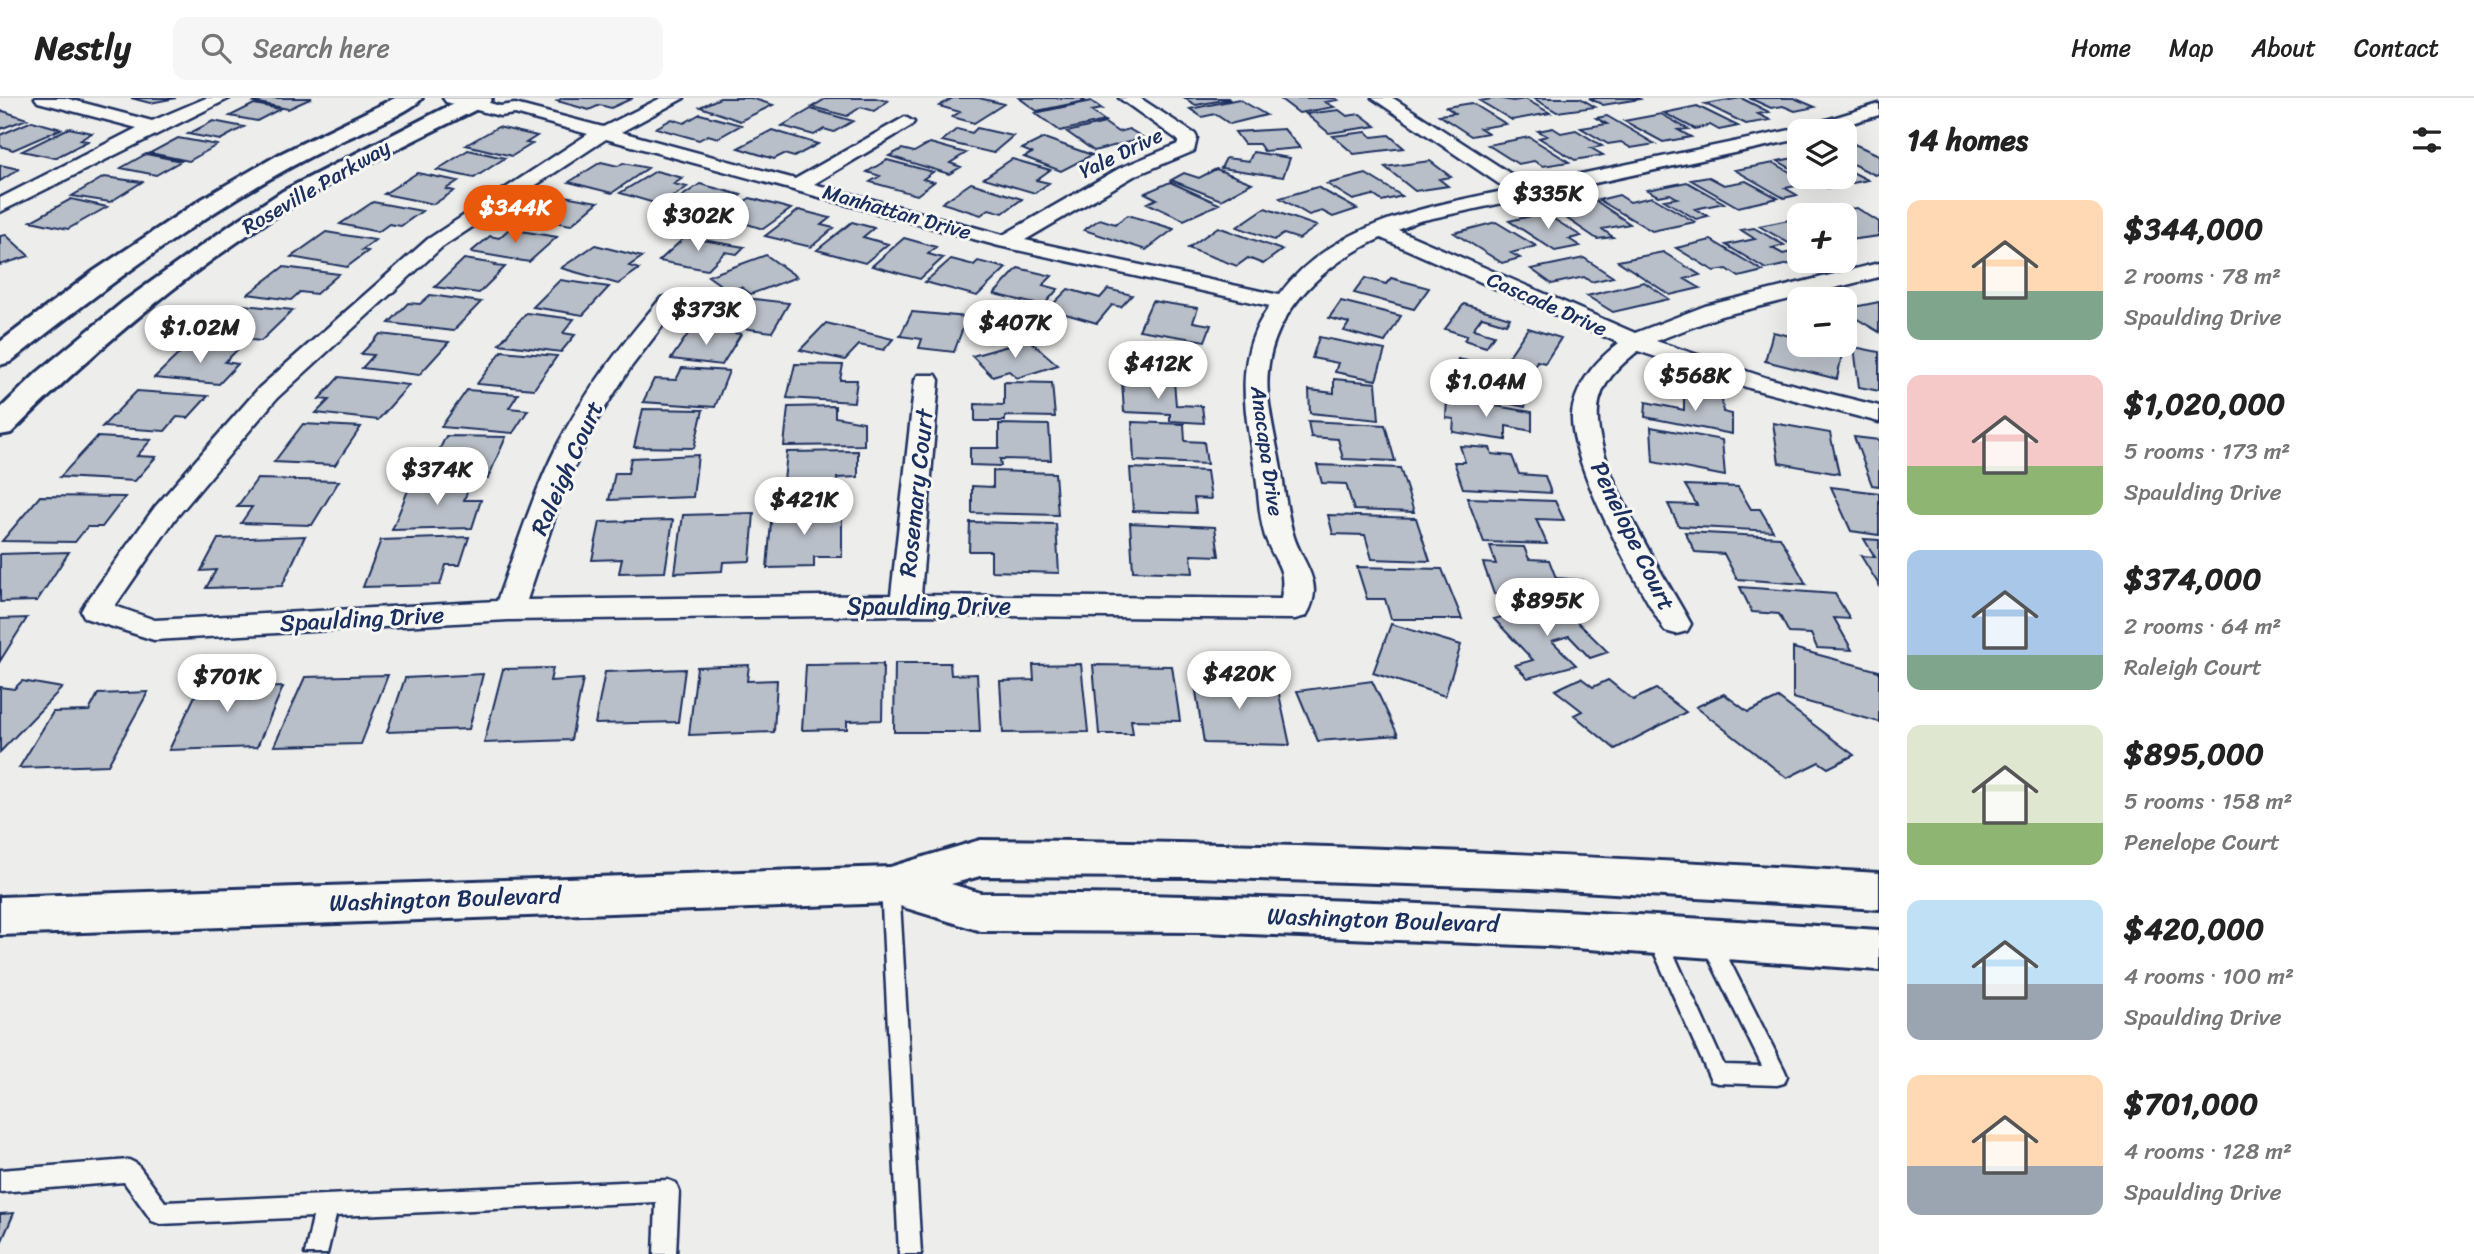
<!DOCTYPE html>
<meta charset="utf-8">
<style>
:root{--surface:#fff;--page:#f6f6f6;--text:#222;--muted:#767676;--line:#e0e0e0;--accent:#ea580c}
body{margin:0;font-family:Sriracha,sans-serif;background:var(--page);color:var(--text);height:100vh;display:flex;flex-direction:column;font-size:26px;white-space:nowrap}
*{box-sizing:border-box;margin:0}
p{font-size:23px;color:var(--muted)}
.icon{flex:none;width:38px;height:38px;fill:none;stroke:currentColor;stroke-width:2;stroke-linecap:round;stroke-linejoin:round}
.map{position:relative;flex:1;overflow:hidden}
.panel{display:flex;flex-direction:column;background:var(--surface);width:595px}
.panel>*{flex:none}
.fabs{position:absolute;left:1787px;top:21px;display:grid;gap:14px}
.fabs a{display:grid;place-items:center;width:70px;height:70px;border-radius:14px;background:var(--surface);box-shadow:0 7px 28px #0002;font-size:35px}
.price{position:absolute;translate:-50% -60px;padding:0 16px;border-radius:24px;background:#fff;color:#222;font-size:23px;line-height:46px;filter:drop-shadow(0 2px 4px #0008)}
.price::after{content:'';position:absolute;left:50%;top:42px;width:21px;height:16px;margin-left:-10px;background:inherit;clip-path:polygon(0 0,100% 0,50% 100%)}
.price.on{background:var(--accent);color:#fff}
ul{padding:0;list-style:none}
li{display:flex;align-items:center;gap:21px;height:175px;padding:0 28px}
li span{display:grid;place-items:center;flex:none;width:196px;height:140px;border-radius:14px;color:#555}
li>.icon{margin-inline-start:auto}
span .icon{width:84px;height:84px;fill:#fffc;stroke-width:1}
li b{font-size:30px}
h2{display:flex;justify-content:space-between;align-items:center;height:84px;padding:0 28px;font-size:30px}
header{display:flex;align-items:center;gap:42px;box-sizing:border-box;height:98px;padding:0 35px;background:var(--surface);border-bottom:2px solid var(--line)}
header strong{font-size:33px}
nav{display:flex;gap:38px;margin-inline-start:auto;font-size:24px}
.search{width:490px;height:63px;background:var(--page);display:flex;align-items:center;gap:18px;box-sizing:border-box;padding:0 24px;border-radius:14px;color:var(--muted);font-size:26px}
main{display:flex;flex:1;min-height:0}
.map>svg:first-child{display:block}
</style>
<header>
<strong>Nestly</strong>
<div class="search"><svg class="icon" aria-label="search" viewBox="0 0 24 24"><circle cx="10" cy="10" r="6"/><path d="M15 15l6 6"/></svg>Search here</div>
<nav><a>Home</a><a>Map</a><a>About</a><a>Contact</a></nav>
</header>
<main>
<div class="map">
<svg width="1879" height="1156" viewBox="0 0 1879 1156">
<rect width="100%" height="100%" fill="#edeeec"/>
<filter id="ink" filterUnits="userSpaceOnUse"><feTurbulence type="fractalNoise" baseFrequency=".0143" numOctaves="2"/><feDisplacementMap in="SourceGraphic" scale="14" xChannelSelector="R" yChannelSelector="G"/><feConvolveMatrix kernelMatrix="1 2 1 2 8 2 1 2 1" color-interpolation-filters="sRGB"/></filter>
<g filter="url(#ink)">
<!-- building -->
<path fill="#b9bfc8" stroke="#1b2f5e" stroke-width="2" d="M131,0H176L150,5Z
M262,0H312L288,11L254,4Z
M563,0H633L611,10L600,7L589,12L557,3Z
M720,0H751L773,7L740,23L700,9Z
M827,0H875L888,3L874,13L861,9L847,18L812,9Z
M953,0H979L1004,6L974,25L952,19L960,14L939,8Z
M1019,0H1081L1085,3L1037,13Z
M1184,0H1228L1229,1L1196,7Z
M1279,0H1335L1338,2L1325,4L1334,9L1299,15Z
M1497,0L1513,3L1525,1L1550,15L1512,22L1480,3Z
M1533,0H1580L1595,9L1557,14Z
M1589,0H1638L1640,1L1603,7Z
M1741,0L1769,14L1758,16L1770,22L1746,26L1705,6Z
M1749,0H1794L1815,9L1795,13L1783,8L1771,10Z
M1239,1L1266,17L1230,26L1215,16L1202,19L1190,11Z
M1091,3L1102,11L1091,13L1105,23L1060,33L1035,15Z
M1472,5L1506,26L1480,30L1488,35L1471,38L1439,17L1455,15L1446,9Z
M254,6L280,11L257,23L230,18Z
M1697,8L1738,28L1719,32L1710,27L1695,31L1664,15Z
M811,11L853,23L834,34L824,31L814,37L782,28Z
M1339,12L1347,18L1360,16L1376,28L1329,35L1306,16Z
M3,13L27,21L0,31V14Z
M700,16L741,27L718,40L708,37L699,42L656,30L672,21L684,25Z
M1661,16L1688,31L1678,32L1691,39L1663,44L1624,23Z
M1607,18L1655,46L1631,50L1621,44L1608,46L1581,30L1607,26L1596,20Z
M32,23L61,31L13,52L0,48V37Z
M213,23L244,29L220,42L188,36Z
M1105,25L1118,34L1129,31L1144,40L1094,53L1067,34Z
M498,29L537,38L526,45L532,46L512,58L466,47Z
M69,30L92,35L80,42L88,43L55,60L22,53Z
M977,30L1013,38L993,55L942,43L957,31L972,35Z
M1553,30L1561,35L1576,32L1602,48L1591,50L1603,57L1575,62L1539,40L1547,38L1538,33Z
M1284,31L1300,50L1264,53L1259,46H1244L1235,34Z
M772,32L818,46L794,59L784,56L774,61L738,50Z
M1366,34L1372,39L1389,37L1404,50L1354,56L1333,38Z
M1529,39L1569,64L1543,68L1534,63L1518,66L1488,47Z
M178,40L217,47L189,63L150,55Z
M1044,40L1092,57L1061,73L1024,59L1032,55L1022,51Z
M930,45L966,55L950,65L961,69L949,76L889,58L902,51L914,54Z
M1854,46L1879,57V76L1875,77L1844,62L1847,56L1844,48Z
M468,52L505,60L474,80L437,72Z
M1253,54L1290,60L1283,79L1221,70L1226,60L1249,63Z
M146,56L181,63L156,77L121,70Z
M1799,59V75L1778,63Z
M1012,61L1050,72L1036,82L1049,85L1035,95L984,80Z
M887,62L933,74L923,81L934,84L917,97L870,84L880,78L867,74Z
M1430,63L1451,79L1439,81L1448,88L1415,93L1385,69Z
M601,64L618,68L623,65L648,70L612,95L569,84Z
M1774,65L1799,79L1812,85L1785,90L1797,97L1784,100L1735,72Z
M0,67L19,71L0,83Z
M1844,70L1868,82L1827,90L1807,79H1844Z
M1216,71L1252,85L1221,102L1171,82L1184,75L1199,80Z
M656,73L683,80L674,86L687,89L661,107L620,95Z
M417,75L458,83L446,91L454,93L434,106L384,96Z
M1366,76L1402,98L1382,103L1373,97L1353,102L1327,86Z
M104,79L142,84L110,104L72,98Z
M1709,79L1724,87L1746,83L1778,100L1738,109L1691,82Z
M1170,84L1219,106L1184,122L1147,105L1157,101L1145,95Z
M1687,84L1724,105L1695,111L1708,118L1696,121L1664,102L1677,100L1670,96L1658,98L1647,92Z
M971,85L1022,101L1003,115L989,111L981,117L942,105Z
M700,86L741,97L714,116L672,105Z
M1317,89L1357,111L1333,119L1322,113L1309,117L1280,100Z
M548,95L598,104L571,127L530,120L541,111L531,109Z
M1619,97L1630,104L1652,99L1695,124L1652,133L1599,102Z
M750,100L791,111L763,131L721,118Z
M71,101L107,109L68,131L31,123Z
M1596,103L1630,126L1602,131L1613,139L1597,141L1553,111Z
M373,104L422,113L401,128L389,126L378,134L340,126Z
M1265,110L1317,128L1299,141L1284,136L1274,142L1237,129Z
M1857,110L1879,124V138L1849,142L1844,139V117L1809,115Z
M799,112L830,120L821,127L834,130L811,149L765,138Z
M1544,115L1581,138L1569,141L1580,148L1555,153L1509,123Z
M1128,117L1174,131L1146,152L1084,132L1100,121L1115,126Z
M1799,120V151L1759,128Z
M852,124L874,130L863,139L888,146L865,165L817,152Z
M1496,124L1536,148L1511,155L1520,160L1502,165L1454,135Z
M1218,129L1282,152L1263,166L1248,160L1237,168L1188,150Z
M1754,130L1784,147L1772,150L1783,156L1796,153L1799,163H1803L1766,171L1726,147L1755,141L1741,132Z
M509,131L557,139L529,164L471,154L490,138L499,140Z
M326,134L375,142L362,152L368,153L347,169L291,159Z
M6,137L29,158L0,167V138Z
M685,139L744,149L737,156L725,154L707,172L659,163Z
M904,140L936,149L928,156L943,160L920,181L872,168Z
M1711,142L1763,173L1739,179L1727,171L1714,173L1676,150Z
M595,147L642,159L629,168L639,171L618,186L561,170Z
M1663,154L1700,177L1685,181L1700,190L1670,197L1618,163Z
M766,157L797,179L751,196L741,189L729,193L708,178Z
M1584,160L1613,179L1591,184L1584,179L1552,186L1531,171Z
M464,161L496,166L494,168L505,169L479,195L435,189Z
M951,161L974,167L978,163L1006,170L977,198L925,184Z
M283,169L339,176L316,196L300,194L291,202L248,196Z
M1018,170L1052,178L1043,187L1058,191L1043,208L994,196Z
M1365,180L1386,186L1391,180L1429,190L1414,211L1354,195Z
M560,182L609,189L583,217L533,209Z
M1644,184L1669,201L1613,214L1587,198Z
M1068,191L1100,200L1108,191L1132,197L1121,209L1112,207L1097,225L1048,211Z
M430,197L481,204L453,233L389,225L408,205L420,206Z
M745,200L789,205L772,234L726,228Z
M1152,203L1198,210L1193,224L1211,227L1205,243L1139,232Z
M1341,203L1401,218L1385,244L1344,233L1349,225L1329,220Z
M1879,204V234L1844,213V211Z
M1464,206L1510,220L1506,226L1482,219L1473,231L1494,237L1486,249L1464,242L1467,238L1445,231Z
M243,207L293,212L261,243L211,238Z
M912,214L967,219L954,254L919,250L922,241L900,238Z
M526,215L574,221L563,235L575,237L561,254L499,246Z
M826,225L893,241L884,252L859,247L845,262L800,252Z
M692,230L741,236L722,267L671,261Z
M1528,230L1561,240L1545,265L1537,263L1532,272L1505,264Z
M1773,234L1799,240V247H1825L1843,251L1837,281L1765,263Z
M380,236L449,244L419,277L362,270L374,257L361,256Z
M1319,239L1385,252L1376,282L1335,274L1338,265L1312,260Z
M1029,242L1058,267L1017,280L1009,273L992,278L972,258Z
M1129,242L1176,246L1175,266L1199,267V281L1126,276Z
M189,246L239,250L225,264L238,266L219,286L154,280Z
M1854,249L1879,254V293L1859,289Z
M502,253L557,258L534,291L477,286Z
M1458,261L1514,273L1509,291L1528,296L1525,309L1448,292Z
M795,266L843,267L840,282H857L854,304L787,300Z
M682,270L729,273L715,309L643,304L654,281L676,282Z
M339,279L409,287L378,322L316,315L329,302L319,301Z
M1334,281L1376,285L1379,322L1310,315L1309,292L1334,295Z
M1122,282L1174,284L1176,307L1202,308L1204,325L1170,323V316L1124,314Z
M1004,284L1052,285L1055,319L1005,318V323H975V306L1004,307Z
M467,292L518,296L509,310L528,312L513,335L441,329Z
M137,293L208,298L188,320L177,319L165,333L102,329Z
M1684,293L1722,300L1723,314L1732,316V336L1645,319L1646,304L1684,312Z
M1447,300L1532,314V333L1506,328V342L1453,334L1454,321L1446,320Z
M835,308V319L864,324V347L784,348L788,309Z
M643,311L703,312L694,350L634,349Z
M1308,323L1385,327L1395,363L1343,361L1338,341L1311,339Z
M1132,324L1184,326L1185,343L1204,344L1207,366L1134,363Z
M1773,325L1830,335L1839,376L1779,365Z
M303,326L361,329L335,367L274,364Z
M999,326L1049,327L1051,362L1000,361L1001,368L970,367V350H999Z
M1651,329L1722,342L1725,378L1653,364Z
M446,338L506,339L488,380L426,379Z
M97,339L151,342L137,358L156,359L135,383L60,379Z
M1854,339L1879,342V388L1872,387Z
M1460,348L1490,350L1492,356L1512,358L1519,376L1545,378L1551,395L1463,390L1454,364H1465Z
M858,353V379L837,380L836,392L783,393L787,354Z
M698,357L693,399L609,402L615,375H628L631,360Z
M1317,367L1400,370L1414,414L1354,412L1346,386L1322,385Z
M1130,370L1207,373L1211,401L1194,400L1196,415L1133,413Z
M993,373L1055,375L1058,417L972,415V388L993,389Z
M257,381L339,383L312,427L241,425L252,409H237Z
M471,384L464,402H481L472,430L392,432L411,385Z
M1685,387L1738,389L1751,411H1760L1773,433L1679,428L1668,406L1697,407Z
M1831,389L1879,395V437L1851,433Z
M40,398L125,399L102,429H87L75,444L2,443Z
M1467,400L1555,403L1564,422L1536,421L1547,446L1484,444Z
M842,411V459H814V469L767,470L772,413Z
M754,415L750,463L723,464L722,473L675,475L683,417Z
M1328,417L1416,420L1430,463L1372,461L1365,437L1333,436Z
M673,422L665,474L619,475L622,461L592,462L600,424Z
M970,424L1056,426L1059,475L991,473V453H969Z
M1130,425L1215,429L1219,458L1191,457L1193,475L1133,473Z
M1685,434L1780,439L1806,486L1737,481L1724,456L1695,454Z
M305,438L282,488L206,490L216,472L201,473L218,441Z
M469,439L460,467H446L440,487L363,489L381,442Z
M1864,441L1879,442V487L1861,458L1875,459Z
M1490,448L1524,449L1529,461L1549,462L1556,480L1582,482L1590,500L1494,496L1483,465L1496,466Z
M69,454L37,503L0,504V456Z
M1357,469L1442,471L1462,521H1391L1385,501H1367Z
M1740,489L1835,496L1850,521L1834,520L1852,552L1817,550L1811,536L1789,535L1779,516L1752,514Z
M1557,504L1608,554L1590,560L1569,538L1552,543L1576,567L1528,580L1515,567L1533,562L1494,521Z
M27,520L0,563V521Z
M1391,526L1461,547L1445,598L1373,575Z
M1793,550L1879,573V624L1793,600Z
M895,565H950L951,577L977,576L980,634H894Z
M883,566L882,622L847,623V631L802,632L806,567Z
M1081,566L1088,634L1003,635L1000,583L1034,582L1033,567Z
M749,567L747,583L777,582L774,634L689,637L697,569Z
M1093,567L1172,568L1180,623L1131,622L1133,636H1099Z
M553,570L550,583L583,581L571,642L484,645L503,571Z
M685,571L678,624L595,626L605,574Z
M1193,574L1243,575L1245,587H1277L1290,647L1204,645Z
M483,576L469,631L387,634L405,580Z
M257,577L251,590L283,589L257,649L169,652L204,579Z
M388,577L361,646L274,648L305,579Z
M1581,580L1593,589L1608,582L1633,602L1656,591L1686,614L1615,651L1574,617L1582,613L1555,592Z
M22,583L62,590L0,654V589L14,591Z
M1372,583L1398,637L1318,643L1297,593Z
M148,594L108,667L19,670L53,614L89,613L98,596Z
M1724,596L1748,614L1778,600L1854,657L1828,670L1819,664L1787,680L1696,609Z
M14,1115L0,1147V1116Z"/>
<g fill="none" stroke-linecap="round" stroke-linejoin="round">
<defs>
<path id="lane" d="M890,780L896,782L899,787L921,1156H899L881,787L884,782Z
M1656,830L1663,832L1724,967L1762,968L1700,842L1702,836L1709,834L1716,836L1784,971L1787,978L1784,985L1777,987L1718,985L1711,983L1647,838L1649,832Z
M129,1062L137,1066L165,1104L668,1082L676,1085L679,1093L676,1156H654L656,1104L336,1118L327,1156H305L313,1119L160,1126L152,1123L124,1084L0,1094V1072Z"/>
<path id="street" d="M35,0H65L152,23L206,0H230L0,114V100L137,30L38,4Z
M443,0H472L500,8L515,6L603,29L661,0H684L621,34L795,81L905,19L914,24L911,28L814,86L1003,137L1120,70L1178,46V42L1119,0H1140L1195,36L1197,40L1194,53L1134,78L1025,142L1279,197C1332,125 1425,109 1508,92L1372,0H1393L1528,87L1800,30L1879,6V17L1825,33H1799V41L1419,123L1398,132L1635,235L1705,208L1879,165V179L1721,218L1656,243L1767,280L1879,308V324L1749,290L1638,253C1619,268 1600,285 1598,312C1593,369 1663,475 1691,526L1687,533L1676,536L1665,533C1639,490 1562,356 1573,309C1580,281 1597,262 1619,245L1381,140C1319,168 1261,223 1268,297C1270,318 1275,340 1279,360C1284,386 1286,414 1294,439C1303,467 1326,485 1306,518L1295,521L905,517L508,522L154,542L85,520L81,513L85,506L155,409L259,290L428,141L588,36L515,16L500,18L446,4ZM606,41L999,148L1270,208C1231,260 1246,319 1256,378C1259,398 1259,422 1266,441C1277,470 1286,467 1281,501L921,497L939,282L936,277H918L915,282L891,497L527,502L563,394L594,327L631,269L680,205L669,198L661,200C622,246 584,295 557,348C532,398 516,451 497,503L155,522L115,508L175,421L277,300L442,149Z"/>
<path id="secondary" d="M395,0H422C412,14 351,38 333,47C216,104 112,184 10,264L0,267V244L94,173L202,101L278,57Z
M464,0H492L489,5C426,37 361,67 301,103C199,163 94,252 11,335L0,337V311L38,274L123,204L232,126L283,93Z
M980,742C1280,744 1579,757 1879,775V811L1531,790L1197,779L980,778L951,786L981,795C1282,796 1579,812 1879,832V872L1547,848L1203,834L981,833L890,805L0,837V799L890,769Z"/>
</defs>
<!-- lane casing -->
<use href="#lane" stroke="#1b2f5e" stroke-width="5"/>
<!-- street casing -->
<use href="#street" stroke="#1b2f5e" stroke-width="5"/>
<!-- secondary casing -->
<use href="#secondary" stroke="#1b2f5e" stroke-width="6"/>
<!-- lane -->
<use href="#lane" fill="#f6f6f2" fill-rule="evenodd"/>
<!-- street -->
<use href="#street" fill="#f6f6f2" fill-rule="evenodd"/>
<!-- secondary -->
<use href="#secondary" fill="#f6f6f2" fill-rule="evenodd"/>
</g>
</g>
<g text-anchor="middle" stroke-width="6" stroke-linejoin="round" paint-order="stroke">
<!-- far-street labels -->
<g font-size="21" fill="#1b2f5e" stroke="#f6f6f2">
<text transform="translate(1121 55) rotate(-26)" y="7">Yale Drive</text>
<text transform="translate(316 89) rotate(-30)" y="7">Roseville Parkway</text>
<text transform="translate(897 114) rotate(16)" y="7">Manhattan Drive</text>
<text transform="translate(1547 206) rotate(24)" y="7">Cascade Drive</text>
<text transform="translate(1267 353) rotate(82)" y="7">Anacapa Drive</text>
</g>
<!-- street labels -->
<g font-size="24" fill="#1b2f5e" stroke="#f6f6f2">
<text transform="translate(567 370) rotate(-66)" y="8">Raleigh Court</text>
<text transform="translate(916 395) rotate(-84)" y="8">Rosemary Court</text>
<text transform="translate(1633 438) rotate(64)" y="8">Penelope Court</text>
<text x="929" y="516">Spaulding Drive</text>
<text transform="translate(362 521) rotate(-3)" y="8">Spaulding Drive</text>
<text transform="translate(445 801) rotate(-2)" y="8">Washington Boulevard</text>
<text transform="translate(1383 822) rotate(2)" y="8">Washington Boulevard</text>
</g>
</g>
</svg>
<div class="fabs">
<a><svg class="icon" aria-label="layers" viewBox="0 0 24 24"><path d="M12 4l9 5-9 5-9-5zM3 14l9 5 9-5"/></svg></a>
<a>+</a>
<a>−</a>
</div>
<b class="price" style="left:1548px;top:133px">$335K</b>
<b class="price on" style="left:515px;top:147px">$344K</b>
<b class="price" style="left:698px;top:155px">$302K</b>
<b class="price" style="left:706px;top:249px">$373K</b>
<b class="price" style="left:1015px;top:262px">$407K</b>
<b class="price" style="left:200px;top:267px">$1.02M</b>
<b class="price" style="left:1158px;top:303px">$412K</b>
<b class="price" style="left:1695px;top:315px">$568K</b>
<b class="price" style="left:1486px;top:321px">$1.04M</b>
<b class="price" style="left:437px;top:409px">$374K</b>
<b class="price" style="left:804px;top:439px">$421K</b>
<b class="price" style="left:1547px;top:540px">$895K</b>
<b class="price" style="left:1239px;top:613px">$420K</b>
<b class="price" style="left:227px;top:616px">$701K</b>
</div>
<section class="panel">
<h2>14 homes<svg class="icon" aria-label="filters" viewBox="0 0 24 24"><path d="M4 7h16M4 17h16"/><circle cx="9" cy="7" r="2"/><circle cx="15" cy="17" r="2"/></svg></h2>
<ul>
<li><span style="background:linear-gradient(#ffd9b3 65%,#7fa58c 0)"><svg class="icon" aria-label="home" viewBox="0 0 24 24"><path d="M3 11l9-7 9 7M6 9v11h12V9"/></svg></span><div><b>$344,000</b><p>2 rooms · 78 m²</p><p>Spaulding Drive</p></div></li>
<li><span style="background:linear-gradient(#f6c9c9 65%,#8fb573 0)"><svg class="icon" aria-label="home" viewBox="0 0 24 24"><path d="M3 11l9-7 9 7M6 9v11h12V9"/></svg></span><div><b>$1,020,000</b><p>5 rooms · 173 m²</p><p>Spaulding Drive</p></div></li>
<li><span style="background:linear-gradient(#a9c7e8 75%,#7fa58c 0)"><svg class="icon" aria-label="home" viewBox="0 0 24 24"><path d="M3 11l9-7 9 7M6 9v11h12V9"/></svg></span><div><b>$374,000</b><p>2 rooms · 64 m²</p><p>Raleigh Court</p></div></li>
<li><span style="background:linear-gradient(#dfe7d0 70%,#8fb573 0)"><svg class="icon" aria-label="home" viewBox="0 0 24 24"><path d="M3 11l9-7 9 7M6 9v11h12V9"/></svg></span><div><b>$895,000</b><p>5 rooms · 158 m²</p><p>Penelope Court</p></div></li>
<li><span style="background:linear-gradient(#bfe0f5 60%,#9aa5b1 0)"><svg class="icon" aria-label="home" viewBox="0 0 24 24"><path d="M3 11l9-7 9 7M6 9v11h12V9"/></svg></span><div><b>$420,000</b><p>4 rooms · 100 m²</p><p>Spaulding Drive</p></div></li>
<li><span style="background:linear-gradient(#ffd9b3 65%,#9aa5b1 0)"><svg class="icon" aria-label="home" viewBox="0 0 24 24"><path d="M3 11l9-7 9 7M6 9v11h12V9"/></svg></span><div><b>$701,000</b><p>4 rooms · 128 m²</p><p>Spaulding Drive</p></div></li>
</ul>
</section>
</main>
